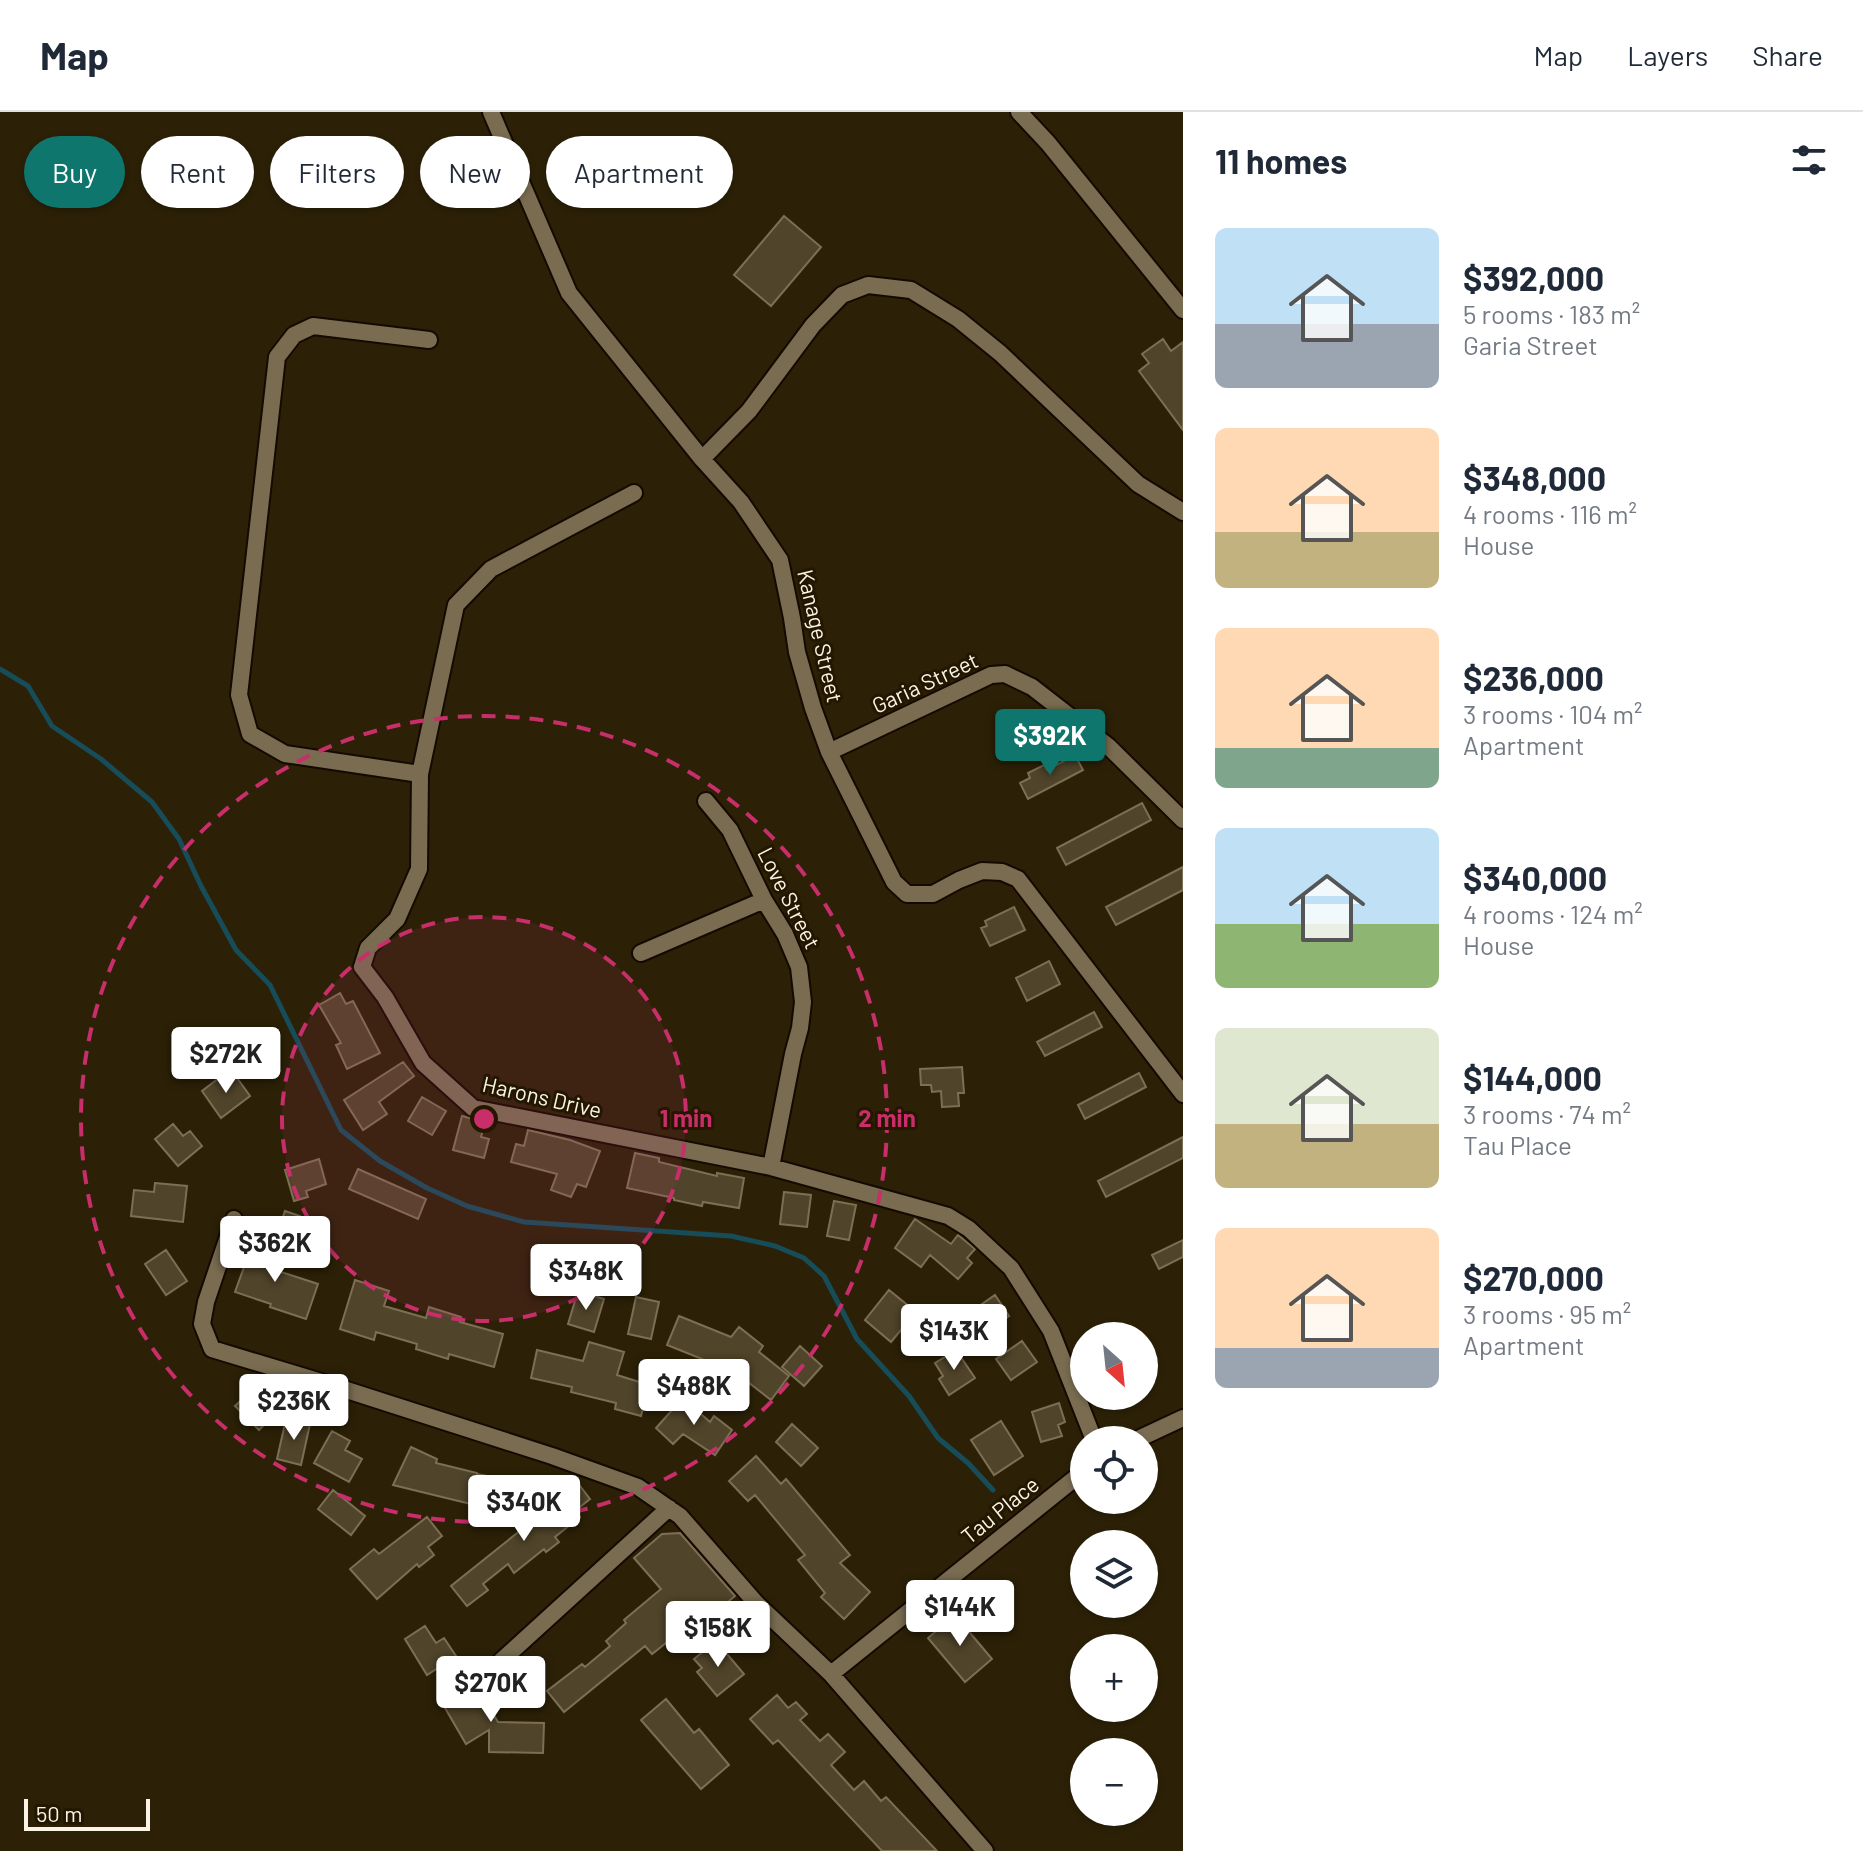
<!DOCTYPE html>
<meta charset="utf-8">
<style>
:root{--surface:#fff;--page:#f2f2f3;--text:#1f2937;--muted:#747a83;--line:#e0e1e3;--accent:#0f766e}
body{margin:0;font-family:Barlow,sans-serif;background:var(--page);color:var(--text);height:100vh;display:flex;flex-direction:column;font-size:30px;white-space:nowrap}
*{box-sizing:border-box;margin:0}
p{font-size:26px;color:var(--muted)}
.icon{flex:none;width:44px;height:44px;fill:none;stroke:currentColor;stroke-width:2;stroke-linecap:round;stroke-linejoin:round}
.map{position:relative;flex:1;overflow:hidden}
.drawer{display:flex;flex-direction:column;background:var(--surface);width:680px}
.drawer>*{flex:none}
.hud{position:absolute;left:24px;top:24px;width:760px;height:72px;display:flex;gap:16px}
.needle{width:52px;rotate:153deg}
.tools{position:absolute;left:1070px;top:1210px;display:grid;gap:16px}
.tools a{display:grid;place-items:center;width:88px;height:88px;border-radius:50%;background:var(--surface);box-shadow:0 2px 6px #0004;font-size:40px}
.scale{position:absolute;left:24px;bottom:20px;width:126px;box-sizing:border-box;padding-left:8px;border:4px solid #fbf4e5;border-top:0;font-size:22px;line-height:28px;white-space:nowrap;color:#fbf4e5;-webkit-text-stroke:6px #231700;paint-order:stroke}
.price{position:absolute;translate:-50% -68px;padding:0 18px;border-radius:8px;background:#fff;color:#222;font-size:26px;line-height:52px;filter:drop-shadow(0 2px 4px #0008)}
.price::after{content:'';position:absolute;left:50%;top:48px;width:24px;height:18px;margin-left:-12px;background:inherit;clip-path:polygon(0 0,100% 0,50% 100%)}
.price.current{background:var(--accent);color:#fff}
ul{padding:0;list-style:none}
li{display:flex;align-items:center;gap:24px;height:200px;padding:0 32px}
li span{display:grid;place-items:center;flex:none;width:224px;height:160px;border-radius:12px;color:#555}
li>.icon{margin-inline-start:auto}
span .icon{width:96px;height:96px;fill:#fffc;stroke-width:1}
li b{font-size:34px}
h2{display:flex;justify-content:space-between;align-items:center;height:96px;padding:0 32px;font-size:34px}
.tag{padding:0 28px;border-radius:36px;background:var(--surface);box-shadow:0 2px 6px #0004;font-size:28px;line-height:72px}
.tag.current{background:var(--accent);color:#fff}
header{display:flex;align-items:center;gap:48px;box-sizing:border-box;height:112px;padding:0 40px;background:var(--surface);border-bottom:2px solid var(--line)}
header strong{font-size:38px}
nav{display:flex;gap:44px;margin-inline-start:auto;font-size:28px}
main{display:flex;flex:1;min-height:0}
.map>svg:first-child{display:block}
</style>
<header>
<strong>Map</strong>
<nav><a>Map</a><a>Layers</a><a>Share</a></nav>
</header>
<main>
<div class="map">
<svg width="1183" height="1739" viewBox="0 0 1183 1739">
<rect width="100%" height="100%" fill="#2c2107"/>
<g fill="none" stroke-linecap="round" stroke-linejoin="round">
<!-- stream -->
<path stroke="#174c59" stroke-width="5" d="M0,557L28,574L52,614L101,647L152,690L179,727L201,774L236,838L270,873L341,1018L380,1049L427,1076L467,1094L524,1110L731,1124L775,1134L804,1146L824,1164L857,1227L909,1284L938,1326L968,1351L993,1378"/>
</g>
<!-- building -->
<path fill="#50442a" stroke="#7d6f54" stroke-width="2" d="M596,27L634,64L607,92L569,55Z
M784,104L821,135L771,194L734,163Z
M1163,227L1171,239L1183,230V318L1139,259L1149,251L1142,242Z
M1075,643L1083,658L1028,687L1020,671L1030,666L1028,661L1044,653L1047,658Z
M1142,691L1151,708L1066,753L1057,736Z
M1183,755V778L1116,813L1106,795Z
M1014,795L1025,818L990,834L981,816L987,814L985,809Z
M1049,849L1060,872L1027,889L1016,866Z
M340,881L346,892L353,889L380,941L347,957L336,933L341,931L319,893Z
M1094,900L1102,915L1045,944L1037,930Z
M403,950L414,964L379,990L387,1002L363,1018L344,988Z
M962,955L964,981H958L959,994L942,995L941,979L932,980L931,973H921L920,957Z
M1139,961L1146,975L1085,1007L1078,993Z
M235,963L250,984L221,1006L202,979L219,966L223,971Z
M422,985L446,999L432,1023L408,1009Z
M462,1004L485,1010L481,1025L489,1027L484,1046L453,1038Z
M173,1012L183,1024L190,1019L202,1034L178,1054L155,1027Z
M528,1018L570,1028L600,1039L586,1075L577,1072L571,1085L551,1078L557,1062L511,1050L516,1032L524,1034Z
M1183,1025V1046L1106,1085L1098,1069Z
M635,1041L659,1046V1050L717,1064V1061L744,1066L739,1096L703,1090L702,1094L674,1088V1086L627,1076Z
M319,1047L326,1072L306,1079L308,1085L294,1089L285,1058Z
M358,1057L426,1087L418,1107L349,1077Z
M155,1071L187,1074L183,1110L131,1104L134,1078L154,1080Z
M784,1080L811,1083L807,1115L780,1112Z
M834,1089L856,1093L849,1128L827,1124Z
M285,1099L300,1104L297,1112L316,1118L308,1139L275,1127Z
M915,1107L951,1132L958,1123L975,1137L967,1146L972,1151L958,1167L930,1143L921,1155L895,1136Z
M1183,1128V1145L1159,1157L1152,1143Z
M252,1133L281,1143L275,1158L318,1172L306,1207L270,1195L271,1192L235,1180Z
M166,1138L187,1169L166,1183L145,1152Z
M355,1168L389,1179L384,1194L426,1206L429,1195L461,1205L460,1210L503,1222L494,1255L449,1242L448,1247L416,1237L417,1232L376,1220L374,1228L340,1217Z
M889,1178L916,1200L891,1230L865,1208Z
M578,1179L604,1187L594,1220L568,1212Z
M995,1183L1009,1204L969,1233L950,1207L968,1194L972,1199Z
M636,1185L659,1190L651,1227L628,1222Z
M679,1204L731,1225L739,1215L763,1234L759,1240L789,1264L771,1288L740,1264L734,1272L702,1247L667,1233Z
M1022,1229L1037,1250L1011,1268L996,1247Z
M589,1230L624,1240L617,1263L649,1273L641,1304L615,1297L616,1291L571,1280L572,1275L531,1266L537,1238L583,1249Z
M800,1234L822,1254L804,1274L782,1255Z
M956,1238L975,1266L949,1283L939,1267L943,1264L935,1251Z
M253,1277L276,1301L259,1318L235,1294Z
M683,1286L710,1310L714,1304L732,1318L715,1343L683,1322L673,1332L656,1316Z
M1059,1291L1065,1310L1058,1313L1062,1324L1041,1330L1032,1300Z
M286,1307L310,1312L301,1353L277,1347Z
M1001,1309L1023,1344L994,1363L971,1328Z
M792,1312L818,1336L801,1354L776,1330Z
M332,1319L350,1329L345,1338L362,1347L349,1370L314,1351Z
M411,1335L437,1347L436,1351L477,1361V1362L525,1371L519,1402L479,1394L393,1373Z
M756,1344L781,1372L786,1367L850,1443L840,1451L870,1480L844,1507L821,1485L825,1481L798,1448L805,1443L755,1383L748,1389L729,1369Z
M577,1370L590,1387L575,1399L580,1405L555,1425L559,1430L546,1440L544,1437L514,1461L508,1452L483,1472L488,1478L467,1494L451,1474L537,1405H533Z
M333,1378L365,1404L351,1423L318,1397Z
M427,1405L442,1424L428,1435L434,1443L419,1455L417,1452L377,1487L350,1457L374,1437L379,1442Z
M680,1421L735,1484L696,1517L691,1511L652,1542L645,1534L564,1600L547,1579L582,1552L585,1555L610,1534L606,1529L626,1511L624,1508L661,1477L634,1446L662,1422Z
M955,1503L992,1547L965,1570L928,1526Z
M425,1514L436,1531L444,1526L456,1544L427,1563L405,1527Z
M716,1529L744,1562L717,1584L697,1560L702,1556L694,1547Z
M474,1570L498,1610L544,1611L543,1641L489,1640V1618L466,1632L441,1589Z
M777,1583L788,1596L796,1590L807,1602L800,1608L820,1629L828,1622L845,1640L831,1653L854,1678L864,1669L881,1689L886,1685L937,1739H882L778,1628L773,1632L750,1607Z
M666,1587L694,1621L699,1617L729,1653L701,1677L641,1608Z"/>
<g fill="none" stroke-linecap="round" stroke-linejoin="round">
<defs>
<path id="minor" d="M491,0L569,181L702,347L741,390L780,448L792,506L797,540L813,596L829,640L894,770L907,782H933L959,768L982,759L1002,760L1018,767L1183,982
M1019,0L1048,31L1183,198
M702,347L749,299L813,213L842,183L868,173L911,178L958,207L1000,241L1138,372L1183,400
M634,381L491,457L456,493L420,662L419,757L397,807L368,836L362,855L385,885L423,951L473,996L771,1055L948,1104L969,1117L1011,1156L1051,1219L1094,1328
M829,640L991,563L1005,562L1032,575L1108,634L1183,708
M420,662L285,642L250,622L239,583L277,245L294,223L313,214L429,228
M706,689L730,718L764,788L785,822L799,855L803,890L800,916L793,942L771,1055
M641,841L764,788
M234,1107L206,1190L202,1212L212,1237L328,1272L552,1344L638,1375L680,1404L756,1491L831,1562L985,1739
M1136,1328L1183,1306
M501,1549L669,1396
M831,1562L1084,1359"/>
</defs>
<!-- minor casing -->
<use href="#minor" stroke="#150a00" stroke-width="20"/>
<!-- minor -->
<use href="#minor" stroke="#796c51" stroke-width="16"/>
</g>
<!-- distance rings -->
<circle cx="484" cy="1007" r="202" fill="#c82e69" fill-opacity=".12"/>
<g fill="none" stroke="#c82e69" stroke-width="4" stroke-dasharray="14 10">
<circle cx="484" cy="1007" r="202"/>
<circle cx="484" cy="1007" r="403"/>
</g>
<g text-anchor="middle" stroke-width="6" stroke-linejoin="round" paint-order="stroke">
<!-- street labels -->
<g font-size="22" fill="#fbf4e5" stroke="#231700">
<text transform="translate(820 524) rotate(77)" y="8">Kanage Street</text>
<text transform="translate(925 571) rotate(-25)" y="8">Garia Street</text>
<text transform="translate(789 786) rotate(63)" y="8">Love Street</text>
<text transform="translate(542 985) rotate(13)" y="8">Harons Drive</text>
<text transform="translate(1000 1398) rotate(-39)" y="8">Tau Place</text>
</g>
</g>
<circle cx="484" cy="1007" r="12" fill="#c82e69" stroke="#231700" stroke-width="4"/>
<g font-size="24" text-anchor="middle" font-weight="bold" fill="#c82e69" stroke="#231700" stroke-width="6" stroke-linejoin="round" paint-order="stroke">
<text x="686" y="1015">1 min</text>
<text x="887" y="1015">2 min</text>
</g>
</svg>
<div class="tools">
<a><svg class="needle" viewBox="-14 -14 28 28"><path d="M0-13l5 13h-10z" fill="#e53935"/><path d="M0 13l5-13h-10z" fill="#747a83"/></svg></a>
<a><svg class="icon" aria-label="locate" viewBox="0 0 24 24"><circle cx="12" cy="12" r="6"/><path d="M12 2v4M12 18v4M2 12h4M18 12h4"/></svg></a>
<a><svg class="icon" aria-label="layers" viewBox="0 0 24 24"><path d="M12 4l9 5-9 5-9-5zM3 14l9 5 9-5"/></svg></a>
<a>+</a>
<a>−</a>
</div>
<div class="scale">50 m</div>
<b class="price current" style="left:1050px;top:665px">$392K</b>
<b class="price" style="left:226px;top:983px">$272K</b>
<b class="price" style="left:275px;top:1172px">$362K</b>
<b class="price" style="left:586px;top:1200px">$348K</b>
<b class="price" style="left:954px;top:1260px">$143K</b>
<b class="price" style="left:694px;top:1315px">$488K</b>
<b class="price" style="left:294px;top:1330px">$236K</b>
<b class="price" style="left:524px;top:1431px">$340K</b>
<b class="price" style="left:960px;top:1536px">$144K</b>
<b class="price" style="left:718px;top:1557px">$158K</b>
<b class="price" style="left:491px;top:1612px">$270K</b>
<div class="hud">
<a class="tag current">Buy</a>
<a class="tag">Rent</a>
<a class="tag">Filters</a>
<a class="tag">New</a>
<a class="tag">Apartment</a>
</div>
</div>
<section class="drawer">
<h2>11 homes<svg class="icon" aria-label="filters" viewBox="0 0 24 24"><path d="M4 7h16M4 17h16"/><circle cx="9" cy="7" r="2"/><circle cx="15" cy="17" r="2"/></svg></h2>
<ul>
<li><span style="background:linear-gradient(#bfe0f5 60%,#9aa5b1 0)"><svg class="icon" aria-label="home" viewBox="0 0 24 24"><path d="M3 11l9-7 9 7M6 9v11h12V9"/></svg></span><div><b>$392,000</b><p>5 rooms · 183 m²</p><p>Garia Street</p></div></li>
<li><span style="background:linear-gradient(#ffd9b3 65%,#c2b280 0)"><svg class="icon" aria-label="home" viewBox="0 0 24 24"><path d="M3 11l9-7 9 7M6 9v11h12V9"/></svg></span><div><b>$348,000</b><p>4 rooms · 116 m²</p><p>House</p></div></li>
<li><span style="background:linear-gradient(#ffd9b3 75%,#7fa58c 0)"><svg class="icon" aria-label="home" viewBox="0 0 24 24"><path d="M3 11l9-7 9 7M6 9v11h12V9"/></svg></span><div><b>$236,000</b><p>3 rooms · 104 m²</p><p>Apartment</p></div></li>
<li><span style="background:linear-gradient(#bfe0f5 60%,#8fb573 0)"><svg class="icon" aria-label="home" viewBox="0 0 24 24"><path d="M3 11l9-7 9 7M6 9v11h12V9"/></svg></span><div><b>$340,000</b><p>4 rooms · 124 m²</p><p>House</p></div></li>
<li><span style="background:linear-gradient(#dfe7d0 60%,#c2b280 0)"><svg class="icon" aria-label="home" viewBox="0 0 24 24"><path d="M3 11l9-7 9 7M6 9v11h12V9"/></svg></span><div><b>$144,000</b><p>3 rooms · 74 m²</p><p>Tau Place</p></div></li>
<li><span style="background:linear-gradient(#ffd9b3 75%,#9aa5b1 0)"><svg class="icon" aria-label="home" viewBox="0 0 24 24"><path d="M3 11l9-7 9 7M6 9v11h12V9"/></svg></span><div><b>$270,000</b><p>3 rooms · 95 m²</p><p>Apartment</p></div></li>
</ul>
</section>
</main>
